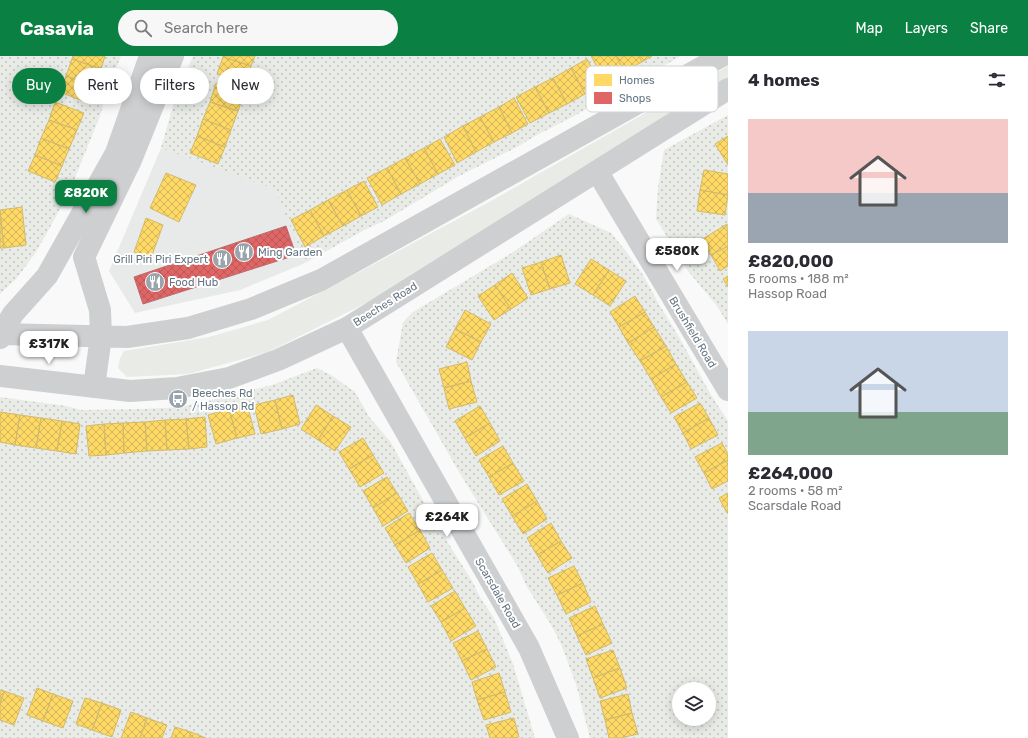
<!DOCTYPE html>
<meta charset="utf-8">
<style>
:root{--surface:#fff;--page:#f7f7f7;--text:#2b2b33;--muted:#7c7c81;--accent:#0b8043}
body{margin:0;font-family:Rubik,sans-serif;background:var(--page);color:var(--text);height:100vh;display:flex;flex-direction:column;font-size:15px;white-space:nowrap}
*{box-sizing:border-box;margin:0}
p{font-size:13px;color:var(--muted)}
.icon{flex:none;width:22px;height:22px;fill:none;stroke:currentColor;stroke-width:2;stroke-linecap:round;stroke-linejoin:round}
.map{position:relative;flex:1;overflow:hidden}
.drawer{display:flex;flex-direction:column;background:var(--surface);width:300px}
.drawer>*{flex:none}
.hud{position:absolute;left:12px;top:12px;width:380px;height:36px;display:flex;gap:8px}
.buttons{position:absolute;left:672px;top:626px;display:grid;gap:8px}
.buttons a{display:grid;place-items:center;width:44px;height:44px;border-radius:50%;background:var(--surface);box-shadow:0 2px 10px #0003;font-size:20px}
.price{position:absolute;translate:-50% -34px;padding:0 9px;border-radius:8px;background:#fff;color:#222;font-size:13px;line-height:26px;filter:drop-shadow(0 1px 2px #0008)}
.price::after{content:'';position:absolute;left:50%;top:24px;width:12px;height:9px;margin-left:-6px;background:inherit;clip-path:polygon(0 0,100% 0,50% 100%)}
.price.on{background:var(--accent);color:#fff}
ul{padding:0;list-style:none}
li{display:grid;align-content:center;gap:8px;height:212px;padding:0 20px}
li span{display:grid;place-items:center;height:124px;border-radius:0px;color:#555}
li>.icon{margin-inline-start:auto}
span .icon{width:72px;height:72px;fill:#fffc;stroke-width:1}
li b{font-size:17px}
h2{display:flex;justify-content:space-between;align-items:center;height:48px;padding:0 20px;font-size:17px}
.tag{padding:0 14px;border-radius:18px;background:var(--surface);box-shadow:0 2px 10px #0003;font-size:14px;line-height:36px}
.tag.on{background:var(--accent);color:#fff}
header{display:flex;align-items:center;gap:24px;box-sizing:border-box;height:56px;padding:0 20px;background:var(--accent);color:#fff}
header strong{font-size:19px}
nav{display:flex;gap:22px;margin-inline-start:auto;font-size:14px}
.search{width:280px;height:36px;background:var(--page);display:flex;align-items:center;gap:10px;box-sizing:border-box;padding:0 14px;border-radius:22px;color:var(--muted);font-size:15px}
main{display:flex;flex:1;min-height:0}
.map>svg:first-child{display:block}
</style>
<header>
<strong>Casavia</strong>
<div class="search"><svg class="icon" aria-label="search" viewBox="0 0 24 24"><circle cx="10" cy="10" r="6"/><path d="M15 15l6 6"/></svg>Search here</div>
<nav><a>Map</a><a>Layers</a><a>Share</a></nav>
</header>
<main>
<div class="map">
<svg width="728" height="682" viewBox="0 0 728 682">
<defs>
<pattern id="garden-dots" width="8" height="8" patternUnits="userSpaceOnUse"><rect width="8" height="8" fill="#e8ebe6"/><path d="M2 2h.1M6 6h.1" fill="none" stroke="#c0c3c0" stroke-width="1.8" stroke-linecap="round"/></pattern>
<pattern id="homes-cross-hatch" width="8" height="8" patternUnits="userSpaceOnUse"><rect width="8" height="8" fill="#ffd966"/><path d="M0 0l8 8M0 8l8-8" fill="none" stroke="#d2b559"/></pattern>
<pattern id="shops-cross-hatch" width="8" height="8" patternUnits="userSpaceOnUse"><rect width="8" height="8" fill="#e06666"/><path d="M0 0l8 8M0 8l8-8" fill="none" stroke="#b95959"/></pattern>
</defs>
<rect width="100%" height="100%" fill="#f9f9f9"/>
<!-- built -->
<path fill="#e8e9e9" d="M161,92L276,133L305,207L240,234L135,257L109,215Z"/>
<!-- grass -->
<path fill="#e8ebe6" d="M728,10V23L384,238L268,296L188,318L127,321L118,312L120,302L124,295L209,281L268,264L363,214L491,145Z"/>
<!-- garden -->
<path fill="url(#garden-dots)" fill-rule="evenodd" d="M0,0H121L107,35L100,60L68,139L36,196L17,222L0,238Z
M193,0H681L574,60L535,80L517,91L459,120L384,165L366,173L305,207L275,133L161,92L173,50Z
M728,59V268L717,250L688,215L656,163L658,132L664,94Z
M569,158L611,177L625,194L643,219L660,250L679,281L711,339L728,365V682H590L576,628L561,588L550,567L527,531L518,511L459,416L396,306L403,266L413,256L510,198ZM679,633H709V663H679Z
M317,312L331,319L355,336L370,362L390,385L435,466L472,525L481,543L494,562L513,608L535,682H0V341L66,350L82,354L142,353L182,351L272,329Z"/>
<!-- homes -->
<path fill="url(#homes-cross-hatch)" stroke="#d1bb6f" d="M73,0H105L101,13L72,3Z
M223,0H255L251,10L223,1Z
M591,0H616L624,15L605,26Z
M616,0H639L642,6L624,15Z
M639,0H652L642,6Z
M223,1L251,10L246,27L217,18Z
M72,3L101,13L94,30L66,20Z
M587,3L601,29L585,38L571,12Z
M571,12L585,38L567,48L553,22Z
M66,20L94,30L88,47L60,36Z
M553,22L567,48L549,57L535,31Z
M216,27L244,38L238,55L210,46Z
M535,31L549,57L530,67L516,41Z
M514,42L528,68L512,77L499,51Z
M55,46L84,57L77,74L49,64Z
M210,46L238,55L231,74L203,63Z
M499,51L512,77L494,86L480,61Z
M480,61L494,86L476,96L463,70Z
M203,63L231,74L225,91L197,80Z
M49,64L77,74L69,93L41,82Z
M463,70L476,96L457,107L444,81Z
M197,80L225,91L218,108L190,97Z
M728,80V109L715,88Z
M41,82L69,93L62,110L35,99Z
M440,83L455,109L438,118L424,92Z
M424,92L438,118L420,128L405,102Z
M35,99L62,110L55,126L28,115Z
M405,102L420,128L401,138L387,112Z
M387,112L401,138L382,149L367,122Z
M704,114L728,118V139L700,134Z
M166,117L196,129L179,166L150,152Z
M364,125L378,151L361,160L347,134Z
M347,134L361,160L343,170L328,144Z
M700,134L728,139L725,159L697,155Z
M328,144L343,170L324,180L310,154Z
M22,151L26,189L4,192L0,154Z
M310,154L324,180L305,191L291,164Z
M0,155L4,192H0Z
M146,162L163,169L151,202L134,196Z
M727,168L728,190L711,199L701,184Z
M728,190V210L720,215L711,199Z
M561,199L570,227L550,233L541,206Z
M591,203L609,214L593,239L575,228Z
M541,206L550,233L531,239L522,212Z
M609,214L626,225L610,250L593,239Z
M512,217L528,242L511,253L495,229Z
M728,220V231L723,223Z
M495,229L511,253L494,264L478,240Z
M635,240L645,256L619,271L610,256Z
M465,254L491,268L481,286L455,273Z
M645,256L654,271L628,287L619,271Z
M654,271L666,290L640,305L628,287Z
M455,273L481,286L472,304L446,291Z
M666,290L676,308L651,323L640,305Z
M467,306L471,325L444,332L439,313Z
M676,308L687,326L661,341L651,323Z
M471,325L477,346L449,353L444,332Z
M687,326L697,342L671,357L661,341Z
M293,339L300,368L282,373L275,344Z
M275,344L282,373L261,378L254,349Z
M700,347L709,362L683,377L674,361Z
M247,348L255,378L237,382L229,353Z
M316,349L333,360L318,384L301,373Z
M480,350L490,367L465,382L455,365Z
M229,353L237,382L216,388L208,359Z
M0,356L20,359L15,389L0,386Z
M20,359L41,362L36,392L15,389Z
M333,360L351,371L335,395L318,384Z
M205,361L207,391L189,393L186,363Z
M41,362L62,365L57,395L36,392Z
M709,362L718,379L691,393L683,377Z
M186,363L189,393L167,394L165,364Z
M165,364L167,394L147,395L145,366Z
M62,365L80,368L76,398L57,395Z
M145,366L147,395L124,397L123,367Z
M123,367L124,397L106,399L104,368Z
M490,367L500,385L476,400L465,382Z
M104,368L106,399L89,400L86,370Z
M363,382L373,399L349,413L339,396Z
M722,387L728,398V404L704,417L695,401Z
M503,390L513,407L489,421L479,404Z
M373,399L384,417L360,431L349,413Z
M728,404V425L712,433L704,417Z
M513,407L524,425L499,439L489,421Z
M387,421L397,437L373,452L363,435Z
M527,428L537,445L512,460L502,443Z
M397,437L408,455L383,470L373,452Z
M728,437V457H727L719,442Z
M537,445L547,463L523,478L512,460Z
M409,457L420,474L395,489L385,472Z
M551,467L561,485L537,499L527,482Z
M420,474L430,492L406,507L395,489Z
M561,485L572,502L548,517L537,499Z
M432,497L442,514L418,528L408,511Z
M574,510L583,527L557,539L548,522Z
M442,514L453,532L428,546L418,528Z
M583,527L591,546L566,558L557,539Z
M455,535L465,552L441,566L431,550Z
M595,550L603,568L577,580L569,562Z
M465,552L476,570L451,585L441,566Z
M603,568L612,587L586,599L577,580Z
M478,575L487,593L462,605L453,587Z
M487,593L496,611L471,624L462,605Z
M613,594L620,612L593,622L586,603Z
M620,612L627,632L600,642L593,622Z
M499,617L505,636L477,644L472,626Z
M37,632L53,638L43,665L27,659Z
M0,634L4,635L0,648Z
M4,635L24,642L14,669L0,664V648Z
M505,636L511,656L484,664L477,644Z
M53,638L73,645L63,672L43,665Z
M628,638L632,657L605,664L600,645Z
M85,642L102,647L92,674L76,668Z
M102,647L121,654L112,681L92,674Z
M131,656L147,662L140,682H121Z
M632,657L638,678L620,682H609L605,664Z
M147,662L167,669L162,682H140Z
M514,662L519,681L514,682H490L486,669Z
M175,671L191,676L189,682H171Z
M191,676L206,682H189Z"/>
<!-- shops -->
<path fill="url(#shops-cross-hatch)" stroke="#bb6b6f" d="M286,170L296,199L143,248L134,221Z"/>
<g fill="none" stroke-linecap="round" stroke-linejoin="round">
<!-- minor -->
<path stroke="#cecfd0" stroke-width="22" d="M597,115L728,334
M347,272L529,592L568,682
M0,278L127,281L188,272L251,253L321,224L722,0
M0,282L1,278L13,258L47,220L116,97L150,0
M0,320L130,335L177,332L229,322L278,304L347,272L728,33
M94,331L101,280L100,254L84,201L131,104L173,0"/>
</g>
<!-- icons -->
<defs>
<symbol id="restaurant-disc" viewBox="-11 -11 22 22"><circle r="9.5" fill="#99a4ac" stroke="#fff"/><path d="M-5-6h1v4h1v-4h1v4h1v-4h1v5L-1.5 .5V6h-2V.5L-5-1ZM5-6V6H3V1.5H1.5Q1.5-4 5-6Z" fill="#fff"/></symbol>
<symbol id="bus-disc" viewBox="-11 -11 22 22"><circle r="9.5" fill="#99a4ac" stroke="#fff"/><path d="M-5-6H5V4H4V6H2V4H-2V6H-4V4H-5ZM-3.5-4V0h7V-4ZM-3.5 1.2v1.5H-2V1.2ZM2 1.2v1.5H3.5V1.2Z" fill="#fff"/></symbol>
</defs>
<g fill-rule="evenodd">
<use href="#restaurant-disc" x="233" y="185" width="22" height="22"/>
<use href="#restaurant-disc" x="211" y="192" width="22" height="22"/>
<use href="#restaurant-disc" x="144" y="215" width="22" height="22"/>
<use href="#bus-disc" x="167" y="332" width="22" height="22"/>
</g>
<g text-anchor="middle" stroke-width="4" stroke-linejoin="round" paint-order="stroke">
<!-- poi labels -->
<g font-size="11" fill="#657683" stroke="#fff" text-anchor="start">
<text x="258" y="200">Ming Garden</text>
<text x="208" y="207" text-anchor="end">Grill Piri Piri Expert</text>
<text x="169" y="230">Food Hub</text>
<text x="192" y="341">Beeches Rd<tspan x="192" dy="13">/ Hassop Rd</tspan></text>
</g>
<!-- street labels -->
<g font-size="11" fill="#657683" stroke="#fff">
<text transform="translate(385 248) rotate(-32)" y="4">Beeches Road</text>
<text transform="translate(693 276) rotate(59)" y="4">Brushfield Road</text>
<text transform="translate(498 537) rotate(60)" y="4">Scarsdale Road</text>
</g>
</g>
<!-- legend -->
<rect x="586" y="10" width="132" height="46" rx="6" fill="#fff" stroke="#d1d6da" stroke-width="1"/>
<rect x="594" y="18" width="18" height="12" fill="#ffd966"/>
<rect x="594" y="36" width="18" height="12" fill="#e06666"/>
<g font-size="11" fill="#657683">
<text x="619" y="28">Homes</text>
<text x="619" y="46">Shops</text>
</g>
</svg>
<div class="buttons">
<a><svg class="icon" aria-label="layers" viewBox="0 0 24 24"><path d="M12 4l9 5-9 5-9-5zM3 14l9 5 9-5"/></svg></a>
</div>
<b class="price on" style="left:86px;top:158px">£820K</b>
<b class="price" style="left:677px;top:216px">£580K</b>
<b class="price" style="left:49px;top:309px">£317K</b>
<b class="price" style="left:447px;top:482px">£264K</b>
<div class="hud">
<a class="tag on">Buy</a>
<a class="tag">Rent</a>
<a class="tag">Filters</a>
<a class="tag">New</a>
</div>
</div>
<section class="drawer">
<h2>4 homes<svg class="icon" aria-label="filters" viewBox="0 0 24 24"><path d="M4 7h16M4 17h16"/><circle cx="9" cy="7" r="2"/><circle cx="15" cy="17" r="2"/></svg></h2>
<ul>
<li><span style="background:linear-gradient(#f6c9c9 60%,#9aa5b1 0)"><svg class="icon" aria-label="home" viewBox="0 0 24 24"><path d="M3 11l9-7 9 7M6 9v11h12V9"/></svg></span><div><b>£820,000</b><p>5 rooms · 188 m²</p><p>Hassop Road</p></div></li>
<li><span style="background:linear-gradient(#c9d6e8 65%,#7fa58c 0)"><svg class="icon" aria-label="home" viewBox="0 0 24 24"><path d="M3 11l9-7 9 7M6 9v11h12V9"/></svg></span><div><b>£264,000</b><p>2 rooms · 58 m²</p><p>Scarsdale Road</p></div></li>
</ul>
</section>
</main>
